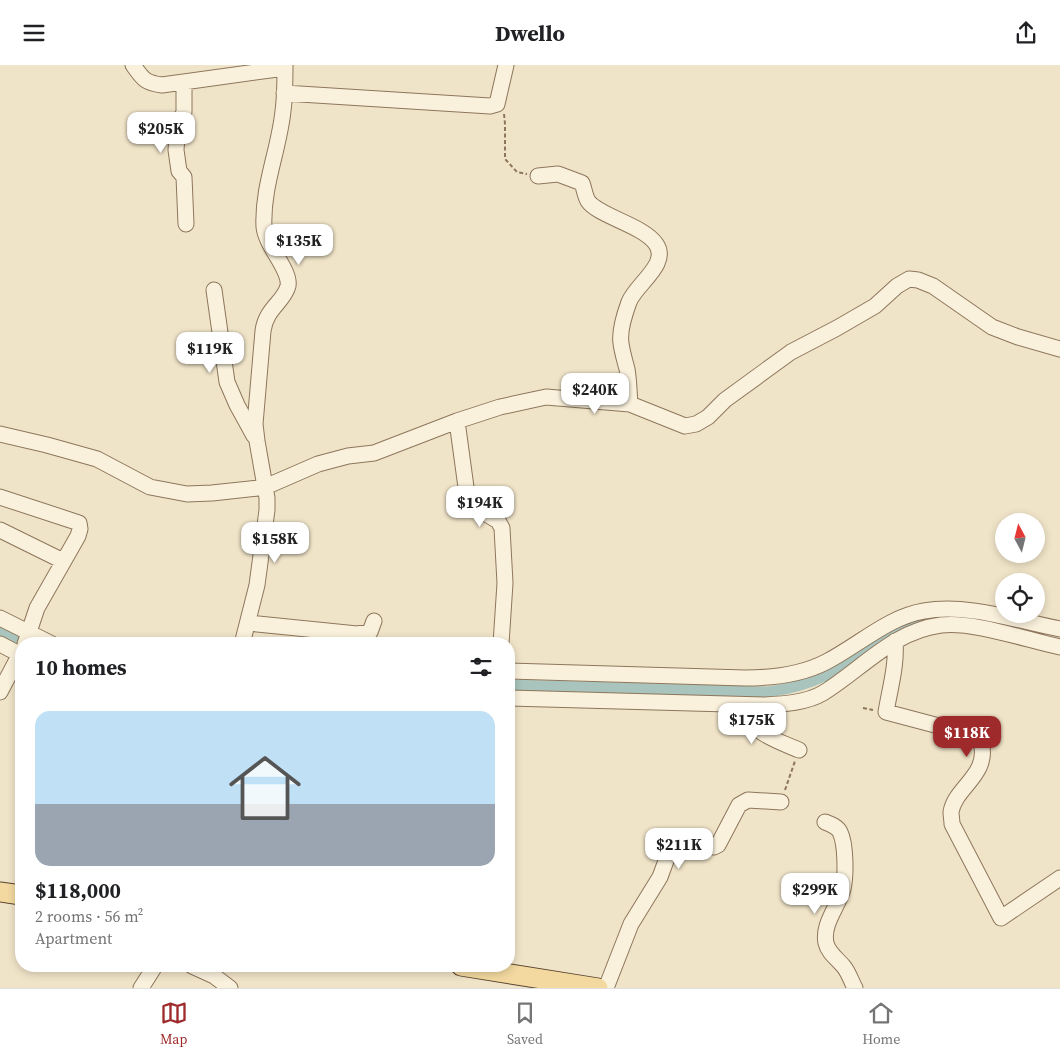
<!DOCTYPE html>
<meta charset="utf-8">
<style>
:root{--surface:#fff;--page:#f6f6f6;--text:#202124;--muted:#757577;--line:#e0e0e0;--accent:#9e2a2b}
body{margin:0;font-family:"Source Serif 4",serif;background:var(--page);color:var(--text);height:100vh;display:flex;flex-direction:column;font-size:19px;white-space:nowrap}
*{box-sizing:border-box;margin:0}
p{font-size:16px;color:var(--muted)}
.icon{flex:none;width:28px;height:28px;fill:none;stroke:currentColor;stroke-width:2;stroke-linecap:round;stroke-linejoin:round}
.map{position:relative;flex:1;overflow:hidden}
.drawer{position:absolute;left:15px;top:572px;width:500px;height:335px;display:flex;flex-direction:column;background:var(--surface);border-radius:20px;box-shadow:0 2px 8px #0003}
.drawer>*{flex:none}
.needle{width:32px;rotate:353deg}
.buttons{position:absolute;left:995px;top:448px;display:grid;gap:10px}
.buttons a{display:grid;place-items:center;width:50px;height:50px;border-radius:50%;background:var(--surface);box-shadow:0 2px 8px #0003;font-size:25px}
.price{position:absolute;translate:-50% -42px;padding:0 11px;border-radius:10px;background:#fff;color:#222;font-size:16px;line-height:32px;filter:drop-shadow(0 1px 2px #0008)}
.price::after{content:'';position:absolute;left:50%;top:30px;width:15px;height:11px;margin-left:-8px;background:inherit;clip-path:polygon(0 0,100% 0,50% 100%)}
.price.on{background:var(--accent);color:#fff}
ul{padding:0;list-style:none}
li{display:grid;align-content:center;gap:10px;height:265px;padding:0 20px}
li+li{border-top:1px solid var(--line)}
li span{display:grid;place-items:center;height:155px;border-radius:15px;color:#555}
li>.icon{margin-inline-start:auto}
span .icon{width:90px;height:90px;fill:#fffc;stroke-width:1}
li b{font-size:21px}
h2{display:flex;justify-content:space-between;align-items:center;height:60px;padding:0 20px;font-size:21px}
header{display:flex;justify-content:space-between;align-items:center;height:65px;padding:0 20px;background:var(--surface);font-size:22px;font-weight:700}
.tab-bar{display:flex;justify-content:space-around;align-items:center;height:70px;border-top:1px solid var(--line);background:var(--surface);font-size:14px;color:var(--muted)}
.tab-bar a{display:grid;justify-items:center;gap:2px}
.tab-bar .on{color:var(--accent)}
.map>svg:first-child{display:block}
</style>
<header><svg class="icon" aria-label="menu" viewBox="0 0 24 24"><path d="M4 6h16M4 12h16M4 18h16"/></svg>Dwello<svg class="icon" aria-label="share" viewBox="0 0 24 24"><path d="M12 15V3M7 8l5-5 5 5M5 13v7h14v-7"/></svg></header>
<div class="map">
<svg width="1060" height="923" viewBox="0 0 1060 923">
<rect width="100%" height="100%" fill="#f0e4c8"/>
<g fill="none" stroke-linecap="round" stroke-linejoin="round">
<!-- canal -->
<path stroke="#a9c4bc" stroke-width="11" d="M0,567L22,579
M509,620L768,627C788,624 808,619 826,610C864,589 885,564 929,554C938,552 947,550 956,551C963,552 971,554 978,556"/>
<defs>
<path id="minor" d="M133,0C143,14 145,18 162,20L285,3
M184,18V47L178,59L176,85L179,106L184,112L186,159
M284,28L490,41L497,39L506,0
M538,111L558,109L582,118C584,123 585,131 588,136C598,151 643,160 656,179C670,199 636,219 629,237C625,248 619,266 621,278C622,287 625,296 627,304C629,315 629,327 630,339
M214,225L227,317L237,340L254,371
M457,356L468,437L471,440L498,456L502,463L505,518L501,579
M0,369L47,380L97,394L150,422L187,429L212,428L258,423L272,419L318,399L348,391L374,388L457,356L500,342L546,332L630,339L685,361L696,359L708,352L725,335L791,287L837,263L875,241L897,221L909,214L918,215L933,221L992,262L1018,272L1060,284
M0,432L79,458L80,464L78,471L37,543L25,579
M0,465L63,496
M0,553L52,579
M248,558L357,569L370,567L374,556
M895,576C897,600 890,623 886,647L969,669L981,677C990,710 955,722 951,747C951,751 952,755 952,759L1001,853L1060,813
M0,579L21,590
M242,579L257,520L267,445V433L257,376L255,359L263,266C266,243 284,237 288,221C291,205 266,182 264,162C262,122 279,85 283,46C285,31 285,15 285,0
M509,606L745,613C773,613 801,610 826,597C859,580 888,552 924,546C967,538 1018,556 1060,564
M0,627L21,587
M509,633L764,640C783,639 806,638 823,628C862,604 893,566 941,560C973,556 1027,575 1060,582
M743,640C749,668 776,675 799,685
M825,757C830,759 837,761 840,767C846,779 846,811 843,824C838,842 822,859 826,878C828,888 839,895 844,902C849,908 851,916 855,923
M192,901L214,911L230,923
M141,923L155,901
M606,923L631,859L660,812L674,774L681,773L714,782L718,780L739,740L748,735L781,737"/>
<path id="major" d="M0,827L21,830
M461,901L598,923"/>
</defs>
<!-- minor casing -->
<use href="#minor" stroke="#8d765c" stroke-width="17"/>
<!-- major casing -->
<use href="#major" stroke="#5b4430" stroke-width="21"/>
<!-- path -->
<path stroke="#8d765c" stroke-width="2" stroke-dasharray="4 2.5" stroke-linecap="butt" d="M504,49L505,59V94L517,107L527,109
M863,643L873,645
M785,725L795,696"/>
<!-- minor -->
<use href="#minor" stroke="#faf1dc" stroke-width="15"/>
<!-- major -->
<use href="#major" stroke="#f3d9a0" stroke-width="19"/>
</g>
</svg>
<div class="buttons">
<a><svg class="needle" viewBox="-14 -14 28 28"><path d="M0-13l5 13h-10z" fill="#e53935"/><path d="M0 13l5-13h-10z" fill="#757577"/></svg></a>
<a><svg class="icon" aria-label="locate" viewBox="0 0 24 24"><circle cx="12" cy="12" r="6"/><path d="M12 2v4M12 18v4M2 12h4M18 12h4"/></svg></a>
</div>
<b class="price" style="left:161px;top:89px">$205K</b>
<b class="price" style="left:299px;top:201px">$135K</b>
<b class="price" style="left:210px;top:309px">$119K</b>
<b class="price" style="left:595px;top:350px">$240K</b>
<b class="price" style="left:480px;top:463px">$194K</b>
<b class="price" style="left:275px;top:499px">$158K</b>
<b class="price" style="left:752px;top:680px">$175K</b>
<b class="price on" style="left:967px;top:693px">$118K</b>
<b class="price" style="left:679px;top:805px">$211K</b>
<b class="price" style="left:815px;top:850px">$299K</b>
<section class="drawer">
<h2>10 homes<svg class="icon" aria-label="filters" viewBox="0 0 24 24"><path d="M4 7h16M4 17h16"/><circle cx="9" cy="7" r="2"/><circle cx="15" cy="17" r="2"/></svg></h2>
<ul>
<li><span style="background:linear-gradient(#bfe0f5 60%,#9aa5b1 0)"><svg class="icon" aria-label="home" viewBox="0 0 24 24"><path d="M3 11l9-7 9 7M6 9v11h12V9"/></svg></span><div><b>$118,000</b><p>2 rooms · 56 m²</p><p>Apartment</p></div></li>
</ul>
</section>
</div>
<nav class="tab-bar">
<a class="on"><svg class="icon" aria-label="map" viewBox="0 0 24 24"><path d="M3 6l6-2 6 2 6-2v14l-6 2-6-2-6 2zM9 4v14M15 6v14"/></svg>Map</a>
<a><svg class="icon" aria-label="saved" viewBox="0 0 24 24"><path d="M7 4h10v16l-5-4-5 4z"/></svg>Saved</a>
<a><svg class="icon" aria-label="home" viewBox="0 0 24 24"><path d="M3 11l9-7 9 7M6 9v11h12V9"/></svg>Home</a>
</nav>
